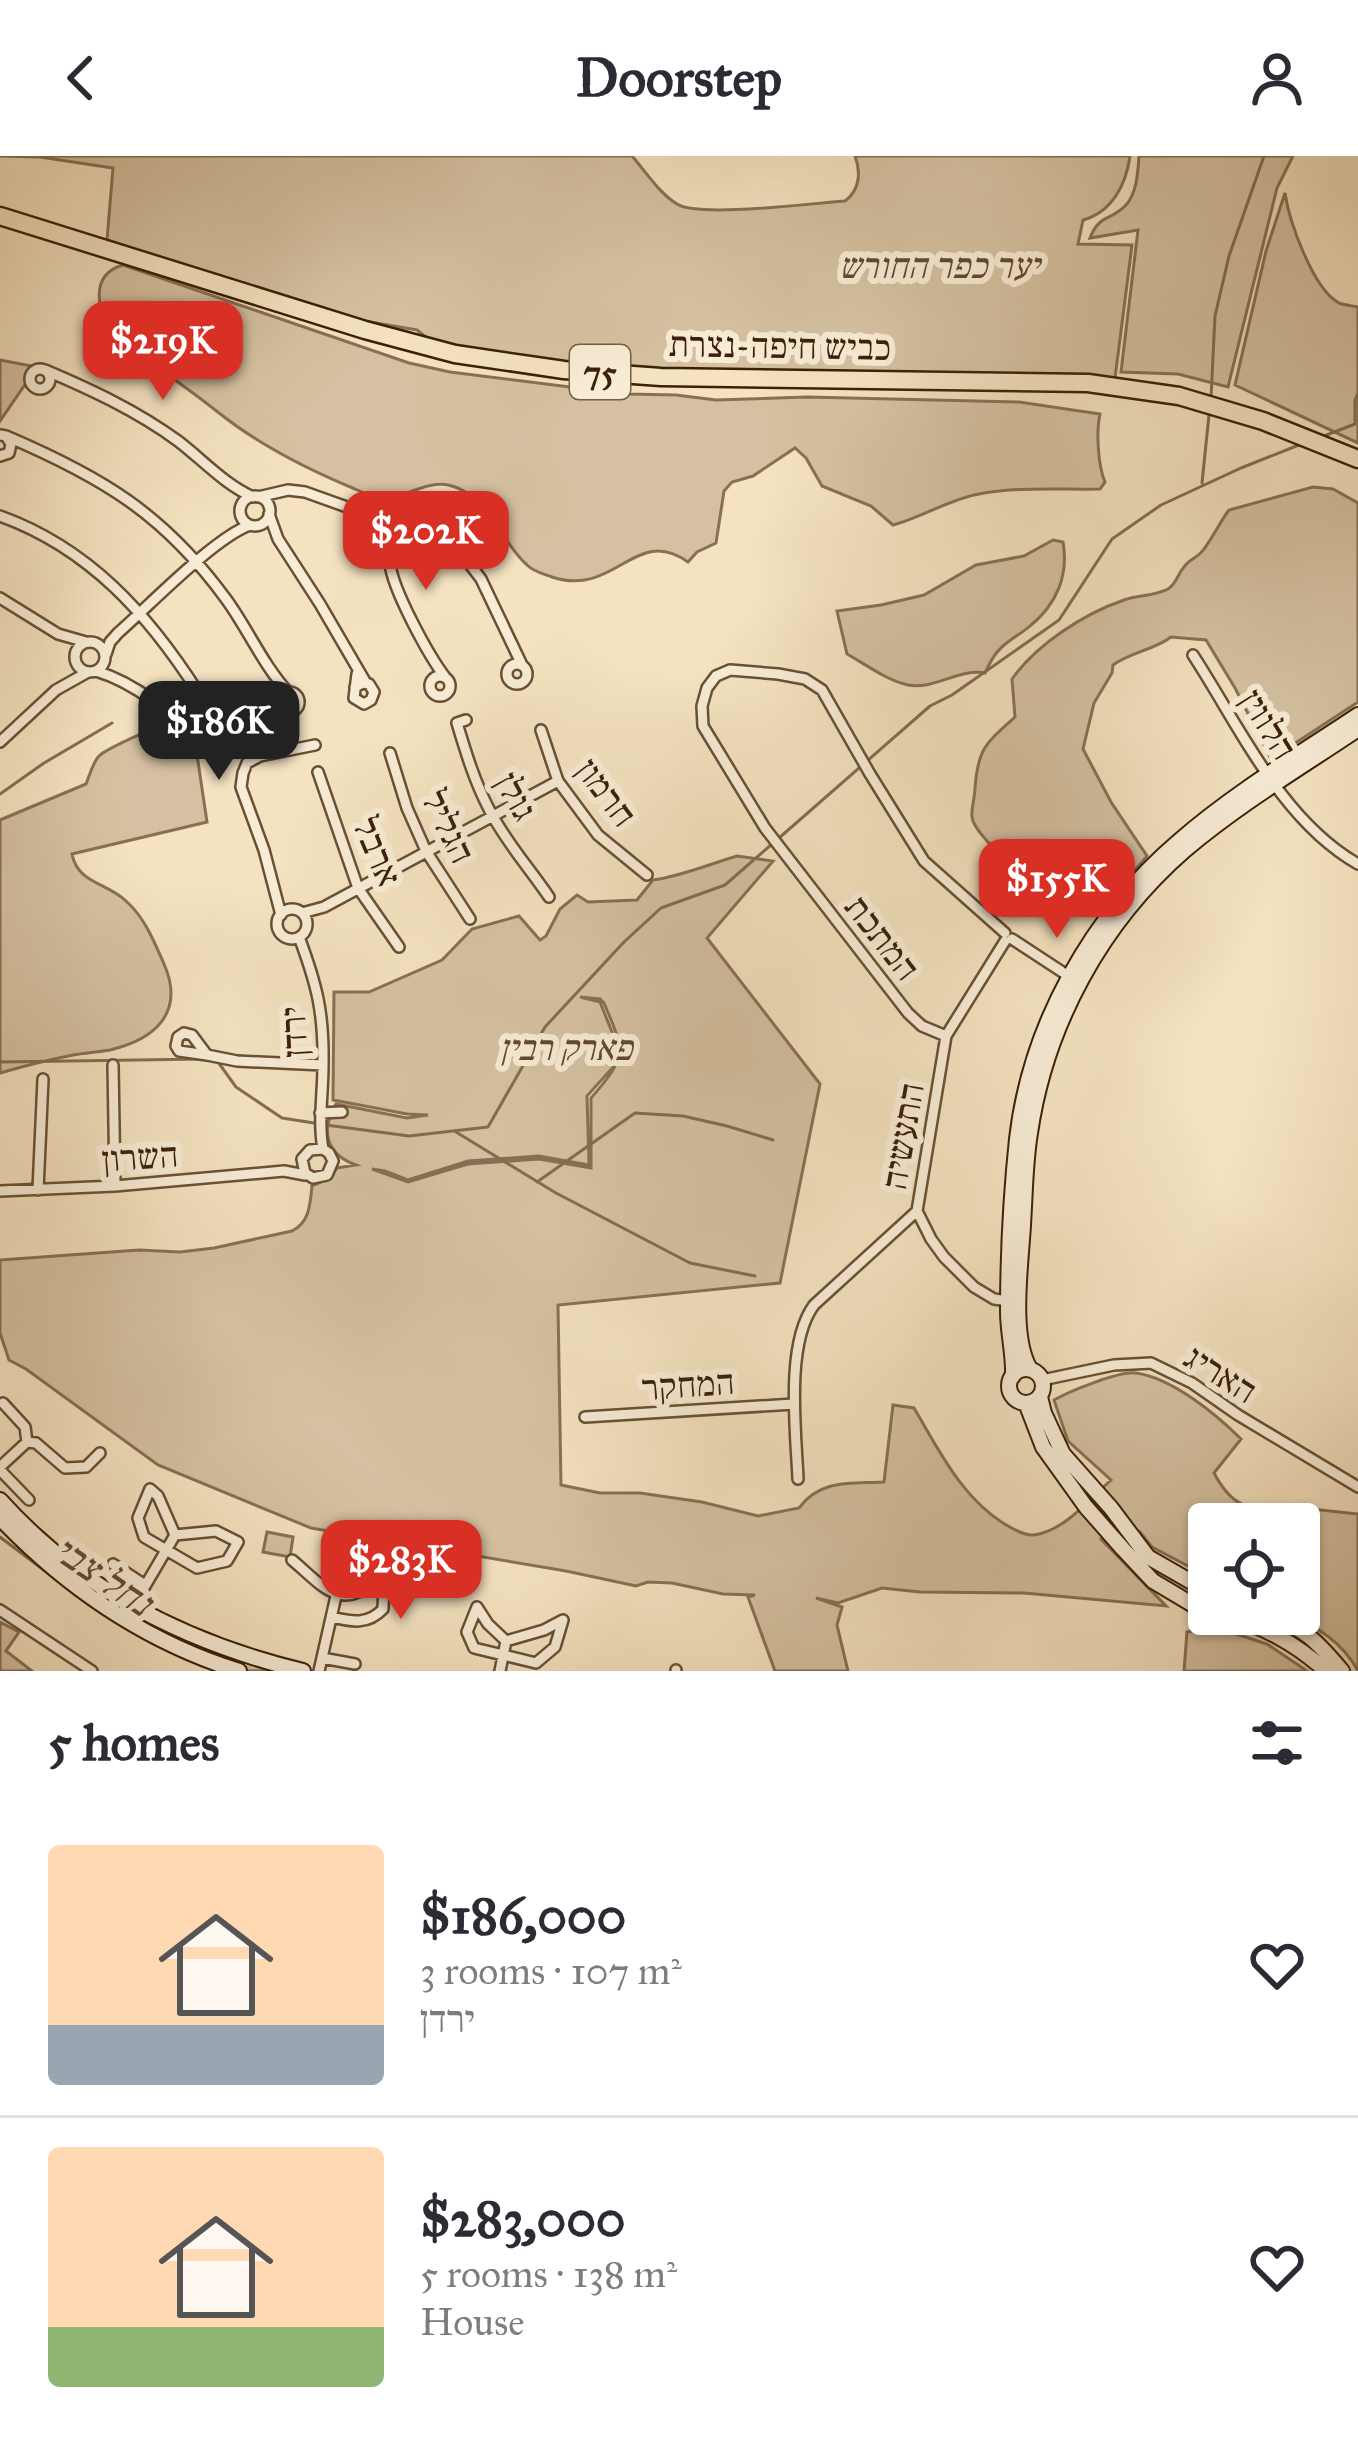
<!DOCTYPE html>
<meta charset="utf-8">
<style>
:root{--surface:#fff;--page:#f2f2f3;--text:#2b2b33;--muted:#7c7c81;--line:#e1e1e2;--accent:#d93025}
body{margin:0;font-family:"IM FELL Great Primer","Frank Ruhl Libre",serif;background:var(--page);color:var(--text);height:100vh;display:flex;flex-direction:column;font-size:45px;white-space:nowrap}
*{box-sizing:border-box;margin:0}
p{font-size:39px;color:var(--muted)}
.icon{flex:none;width:66px;height:66px;fill:none;stroke:currentColor;stroke-width:2;stroke-linecap:round;stroke-linejoin:round}
.map{position:relative;height:1515px;overflow:hidden}
.drawer{display:flex;flex-direction:column;background:var(--surface);flex:1}
.drawer>*{flex:none}
.fabs{position:absolute;left:1188px;top:1347px;display:grid;gap:24px}
.fabs a{display:grid;place-items:center;width:132px;height:132px;border-radius:12px;background:var(--surface);box-shadow:0 3px 9px #0004;font-size:60px}
.price{position:absolute;translate:-50% -102px;padding:0 27px;border-radius:24px;background:var(--accent);color:#fff;font-size:39px;line-height:78px;filter:drop-shadow(0 3px 6px #0008)}
.price::after{content:'';position:absolute;left:50%;top:72px;width:36px;height:27px;margin-left:-18px;background:inherit;clip-path:polygon(0 0,100% 0,50% 100%)}
.price.selected{background:#222;color:#fff}
ul{padding:0;list-style:none}
li{display:flex;align-items:center;gap:36px;height:300px;padding:0 48px}
li+li{border-top:3px solid var(--line)}
li span{display:grid;place-items:center;flex:none;width:336px;height:240px;border-radius:12px;color:#555}
li>.icon{margin-inline-start:auto}
span .icon{width:144px;height:144px;fill:#fffc;stroke-width:1}
li b{font-size:51px}
h2{display:flex;justify-content:space-between;align-items:center;height:144px;padding:0 48px;font-size:51px}
header{display:flex;justify-content:space-between;align-items:center;height:156px;padding:0 48px;background:var(--surface);font-size:54px;font-weight:700}
.map>svg:first-child{display:block}
</style>
<header><svg class="icon" aria-label="back" viewBox="0 0 24 24"><path d="M15 5l-7 7 7 7"/></svg>Doorstep<svg class="icon" aria-label="person" viewBox="0 0 24 24"><circle cx="12" cy="8" r="4"/><path d="M4 21q1-7 8-7t8 7"/></svg></header>
<div class="map">
<svg width="1358" height="1515" viewBox="0 0 1358 1515">
<rect width="100%" height="100%" fill="#f4e2c0"/>
<filter id="stains"><feTurbulence type="fractalNoise" baseFrequency=".00167" numOctaves="4"/><feColorMatrix values="0 0 0 0 .2 0 0 0 0 .09 0 0 0 0 .02 0 0 0 .5 -.17"/></filter>
<radialGradient id="worn" r=".72"><stop offset=".6" stop-color="#630" stop-opacity="0"/><stop offset="1" stop-color="#630" stop-opacity=".3"/></radialGradient>
<!-- green -->
<path fill="#d5c1a1" stroke="#887054" stroke-width="3" fill-rule="evenodd" d="M0,0H632C646,16 659,37 677,48C698,62 814,47 845,45C860,34 861,16 855,0H1130C1126,29 1112,56 1083,64L1078,88L1132,89L1115,222L681,215L553,208L432,186L417,174L335,160L107,84L113,12L40,1Z
M1139,0H1293L1277,32L1228,231L1178,218L1121,216L1138,74L1090,82C1099,58 1111,65 1126,49C1137,37 1138,15 1139,0Z
M1285,37C1289,65 1313,133 1339,147C1344,149 1353,150 1358,151V287L1235,229L1266,95Z
M123,109L409,207L450,216L626,238L676,239L716,244L807,241L1019,246L1100,258C1096,276 1098,310 1105,326L1100,333C1059,334 1015,330 974,339C947,345 920,362 893,369L871,350L822,330L806,302L795,292L753,320L732,326L724,335L716,387L697,396L688,406C635,368 616,442 552,421C544,418 534,416 527,409C502,387 494,351 462,334C430,317 411,343 382,341C373,341 363,337 355,333C309,314 258,288 219,257C192,235 165,217 137,197C130,191 124,185 116,180C97,158 88,119 123,109Z
M0,204L37,211L0,265Z
M1313,331L1333,333L1358,347V546L1271,603L1235,532L1206,484L1171,481C1154,494 1131,496 1113,509L1112,517L1094,547L1083,593L1111,646L1147,700L1099,757C1057,740 1018,719 987,685C982,679 973,670 972,661C971,653 975,641 975,632C978,592 986,587 1015,561L1012,523C1036,489 1083,458 1124,444C1138,439 1155,440 1168,433C1177,427 1177,419 1184,411C1189,403 1198,402 1204,393C1213,381 1220,366 1229,354Z
M1053,384L1063,386C1069,420 1056,449 1030,470C1021,478 1008,484 1000,493C993,499 989,509 985,517C959,512 935,534 908,529C888,525 865,508 847,498L837,455L881,449L924,439L976,409L1024,400Z
M163,570L193,572L207,666L72,698C77,727 108,727 126,745C145,762 154,785 164,808C185,856 156,883 110,894C98,896 85,897 73,899C48,904 24,910 0,917V664L86,628C89,621 93,606 99,600C106,593 152,572 163,570Z
M737,700L773,705L707,782L820,928L780,1127L558,1149L561,1329L600,1337H640L702,1346L758,1360L799,1352C820,1323 850,1328 884,1326L893,1249L914,1252C940,1296 963,1344 1008,1370C1015,1374 1025,1380 1034,1379C1064,1375 1090,1343 1111,1324L1068,1285L1054,1244C1070,1235 1119,1215 1136,1217C1172,1222 1216,1258 1241,1283L1214,1317C1233,1353 1248,1349 1281,1366L1302,1352L1358,1358V1515C1343,1487 1318,1471 1288,1458H1299V1368H1209V1421L1152,1391L1140,1376L1135,1379L1114,1363L1101,1383L1166,1450L1024,1437L920,1436L882,1432L838,1447L816,1442L842,1451L837,1469L848,1515H775L748,1441L755,1439L723,1438L672,1427L648,1426L636,1430L566,1415L311,1372L158,1309L26,1213L9,1204L0,1177V1104L139,1094L180,1096L214,1092L292,1075C310,1066 310,1048 312,1030L330,1022L337,1012L356,1009C326,998 320,975 336,948L407,962L428,959L407,958L333,944L334,836H369L442,804L472,773L519,760L540,784L546,780L560,753L577,739L588,746L637,744L653,724C679,721 710,708 737,700ZM580,841L600,843L604,847C625,896 627,901 591,942V1012L539,1003L468,1008L408,1026L372,1013L385,1015L408,1024L468,1005L539,1000L589,1009L587,940L615,909L616,886L600,846Z
M267,1376L293,1381L290,1401L263,1396Z
M135,1454L294,1515H244L129,1465Z
M0,1466L19,1476L6,1495L32,1515H0Z
M1212,1470L1267,1488L1307,1515H1184L1187,1476Z"/>
<g fill="none" stroke-linecap="round" stroke-linejoin="round">
<!-- stream -->
<path stroke="#846c50" stroke-width="3" d="M1211,242L1215,160L1229,100L1264,0
M1324,280L1355,268V244L1358,237
M1202,327L1209,259
M0,638L44,607L112,567
M779,682L930,550L952,539L1059,464L1112,383L1161,349L1241,312L1299,289
M0,906L204,903
M218,906L236,931L282,962L314,967
M326,969L409,980L488,971L545,871L624,786L661,752L725,729L772,688
M456,976L556,1037L690,1107L755,1120
M537,1026L635,957L683,960L727,970L773,984
M0,1381L69,1433"/>
<defs>
<path id="street" d="M30 223a10 10 0 1 1 20 0a10 10 0 1 1-20 0Z
M45,214C92,234 137,255 178,285C203,304 224,328 253,341
M0,279L6,280L11,288L9,297L0,300
M6,280C102,321 164,358 226,443C248,473 263,509 288,536
M240 355a15 15 0 1 1 30 0a15 15 0 1 1-30 0Z
M258,341L288,334L305,336L442,385L459,394L481,423L522,509
M269,358L278,383L320,448L366,527
M0,360C89,392 148,458 198,536
M398,369C394,382 389,394 390,407C392,433 429,500 445,521
M0,442L58,478L86,486
M75 501a15 15 0 1 1 30 0a15 15 0 1 1-30 0Z
M106,498L110,486L118,477C150,449 214,382 250,369
M1193,499C1240,571 1281,664 1358,708
M507 518a10 10 0 1 1 20 0a10 10 0 1 1-20 0Z
M96,515C139,528 172,559 205,589
M430 530a10 10 0 1 1 20 0a10 10 0 1 1-20 0Z
M355,531L363,527L369,528L374,536L371,544L364,548L354,542L357,518
M279 546a10 10 0 1 1 20 0a10 10 0 1 1-20 0Z
M466,564L457,567C466,597 475,627 490,655C506,686 530,713 549,741
M541,574L558,625L598,679L647,719
M0,586L56,534L88,516
M390,597L407,652L426,695L470,763
M318,616L358,732L399,791
M277 768a15 15 0 1 1 30 0a15 15 0 1 1-30 0Z
M302,757L324,751L558,625
M281,759L264,694L241,631L243,617L247,607L260,600L315,589
M299,781C317,829 324,857 323,909C323,938 318,965 323,993L329,997L333,1005L327,1019L313,1022L305,1017L302,1003L310,994L323,993
M1012,783L1070,821
M1005,785L946,880L917,1055L931,1083L944,1101L974,1131L994,1143L1009,1145
M184,877L192,879L207,899L179,895L176,890L178,881Z
M946,880L922,870L908,857L765,672L703,570L702,550L707,532L716,520L730,514L778,518L805,523L822,534L870,618L924,705L1005,777
M207,899L237,905L323,909
M113,909L115,1030
M320,957L342,956
M38,1034L43,923
M0,1035L115,1030L284,1015L305,1019
M1042,1224L1114,1209L1151,1207L1192,1227L1238,1259L1358,1331
M3,1247L25,1271L27,1286
M585,1261L794,1248
M0,1311L27,1286L36,1287L65,1312L86,1311L100,1297
M0,1314L29,1344
M798,1323C796,1276 785,1188 814,1149L917,1055
M292,1404C319,1426 339,1456 373,1427L384,1428L383,1453C368,1469 352,1466 332,1461
M113,1408L145,1429
M477,1451L467,1476L474,1492L536,1507L555,1491L563,1464L544,1474L506,1485
M477,1451L488,1468L506,1485L500,1515
M0,1454L92,1515
M131,1454L175,1379L158,1340L150,1333L138,1362L144,1381L197,1412L227,1405L238,1386L216,1375L175,1379
M322,1502L355,1508
M319,1515L336,1440
M676,1515V1514"/>
<path id="secondary" d="M1009 1230a17 17 0 1 1 34 0a17 17 0 1 1-34 0Z
M1030,1213C1010,1180 1021,1107 1023,1069C1025,1038 1025,1007 1030,977C1046,868 1102,766 1185,694C1238,649 1300,612 1358,573
M1013,1220C1014,1199 1008,1177 1008,1156C1008,1099 1011,1040 1017,983C1030,869 1092,759 1179,685C1234,637 1298,599 1358,559
M1040,1241L1044,1257L1063,1298L1111,1352L1148,1401L1209,1436
M1026,1247L1043,1291L1086,1351L1123,1393L1153,1425L1195,1450L1209,1454
M0,1344C80,1433 187,1487 303,1515
M0,1362C67,1432 146,1486 239,1515
M1222,1458C1264,1471 1294,1486 1326,1515
M1268,1458C1305,1473 1317,1485 1342,1515"/>
<path id="highway" d="M0,60L365,174L455,198L564,214L661,221L1088,227L1179,240L1263,265L1358,303"/>
</defs>
<!-- street casing -->
<use href="#street" stroke="#695035" stroke-width="14"/>
<!-- secondary casing -->
<use href="#secondary" stroke="#3b1f07" stroke-width="18"/>
<!-- highway casing -->
<use href="#highway" stroke="#3b1f07" stroke-width="21"/>
<!-- street -->
<use href="#street" stroke="#f8ecd6" stroke-width="9"/>
<!-- secondary -->
<use href="#secondary" stroke="#f8ecd6" stroke-width="14"/>
<!-- highway -->
<use href="#highway" stroke="#f4e2c0" stroke-width="16"/>
</g>
<g text-anchor="middle" stroke-width="12" stroke-linejoin="round" paint-order="stroke">
<!-- shield labels -->
<rect fill="#f8ecd6" stroke="#745c45" stroke-width="3" x="570" y="189" width="60" height="54" rx="9"/>
<g font-size="33" font-weight="bold" fill="#3b1f07">
<text x="600" y="228">75</text>
</g>
<!-- park labels -->
<g font-size="36" font-style="italic" fill="#62482e" stroke="#f8ecd6">
<text x="939" y="122">יער כפר החורש</text>
<text x="566" y="904">פארק רבין</text>
</g>
<!-- street labels -->
<g font-size="36" fill="#3b1f07" stroke="#f8ecd6">
<text transform="translate(780 189) rotate(1)" y="13">כביש חיפה-נצרת</text>
<text transform="translate(1269 568) rotate(58)" y="13">הלווין</text>
<text transform="translate(607 636) rotate(53)" y="13">חרמון</text>
<text transform="translate(517 640) rotate(61)" y="13">גולן</text>
<text transform="translate(449 670) rotate(64)" y="13">הגליל</text>
<text transform="translate(378 695) rotate(67)" y="13">ארבל</text>
<text transform="translate(883 781) rotate(52)" y="13">המתכת</text>
<text transform="translate(293 876) rotate(-93)" y="13">ירדן</text>
<text transform="translate(902 980) rotate(-80)" y="13">התעשיה</text>
<text transform="translate(140 1000) rotate(-4)" y="13">השרון</text>
<text transform="translate(1221 1217) rotate(32)" y="13">האריג</text>
<text transform="translate(688 1228) rotate(-4)" y="13">המחקר</text>
</g>
<!-- water labels -->
<g font-size="39" font-style="italic" fill="#664c32" stroke="#f8ecd6">
<text transform="translate(103 1419) rotate(34)" y="14">נחל צבי</text>
</g>
</g>
<rect width="100%" height="100%" filter="url(#stains)"/>
<rect width="100%" height="100%" fill="url(#worn)"/>
</svg>
<div class="fabs">
<a><svg class="icon" aria-label="locate" viewBox="0 0 24 24"><circle cx="12" cy="12" r="6"/><path d="M12 2v4M12 18v4M2 12h4M18 12h4"/></svg></a>
</div>
<b class="price" style="left:163px;top:247px">$219K</b>
<b class="price" style="left:426px;top:437px">$202K</b>
<b class="price selected" style="left:219px;top:627px">$186K</b>
<b class="price" style="left:1057px;top:785px">$155K</b>
<b class="price" style="left:401px;top:1466px">$283K</b>
</div>
<section class="drawer">
<h2>5 homes<svg class="icon" aria-label="filters" viewBox="0 0 24 24"><path d="M4 7h16M4 17h16"/><circle cx="9" cy="7" r="2"/><circle cx="15" cy="17" r="2"/></svg></h2>
<ul>
<li><span style="background:linear-gradient(#ffd9b3 75%,#9aa5b1 0)"><svg class="icon" aria-label="home" viewBox="0 0 24 24"><path d="M3 11l9-7 9 7M6 9v11h12V9"/></svg></span><div><b>$186,000</b><p>3 rooms · 107 m²</p><p>ירדן</p></div><svg class="icon" aria-label="heart" viewBox="0 0 24 24"><path d="M12 20l-8-8c-3-5 5-10 8-4 3-6 11-1 8 4z"/></svg></li>
<li><span style="background:linear-gradient(#ffd9b3 75%,#8fb573 0)"><svg class="icon" aria-label="home" viewBox="0 0 24 24"><path d="M3 11l9-7 9 7M6 9v11h12V9"/></svg></span><div><b>$283,000</b><p>5 rooms · 138 m²</p><p>House</p></div><svg class="icon" aria-label="heart" viewBox="0 0 24 24"><path d="M12 20l-8-8c-3-5 5-10 8-4 3-6 11-1 8 4z"/></svg></li>
</ul>
</section>
